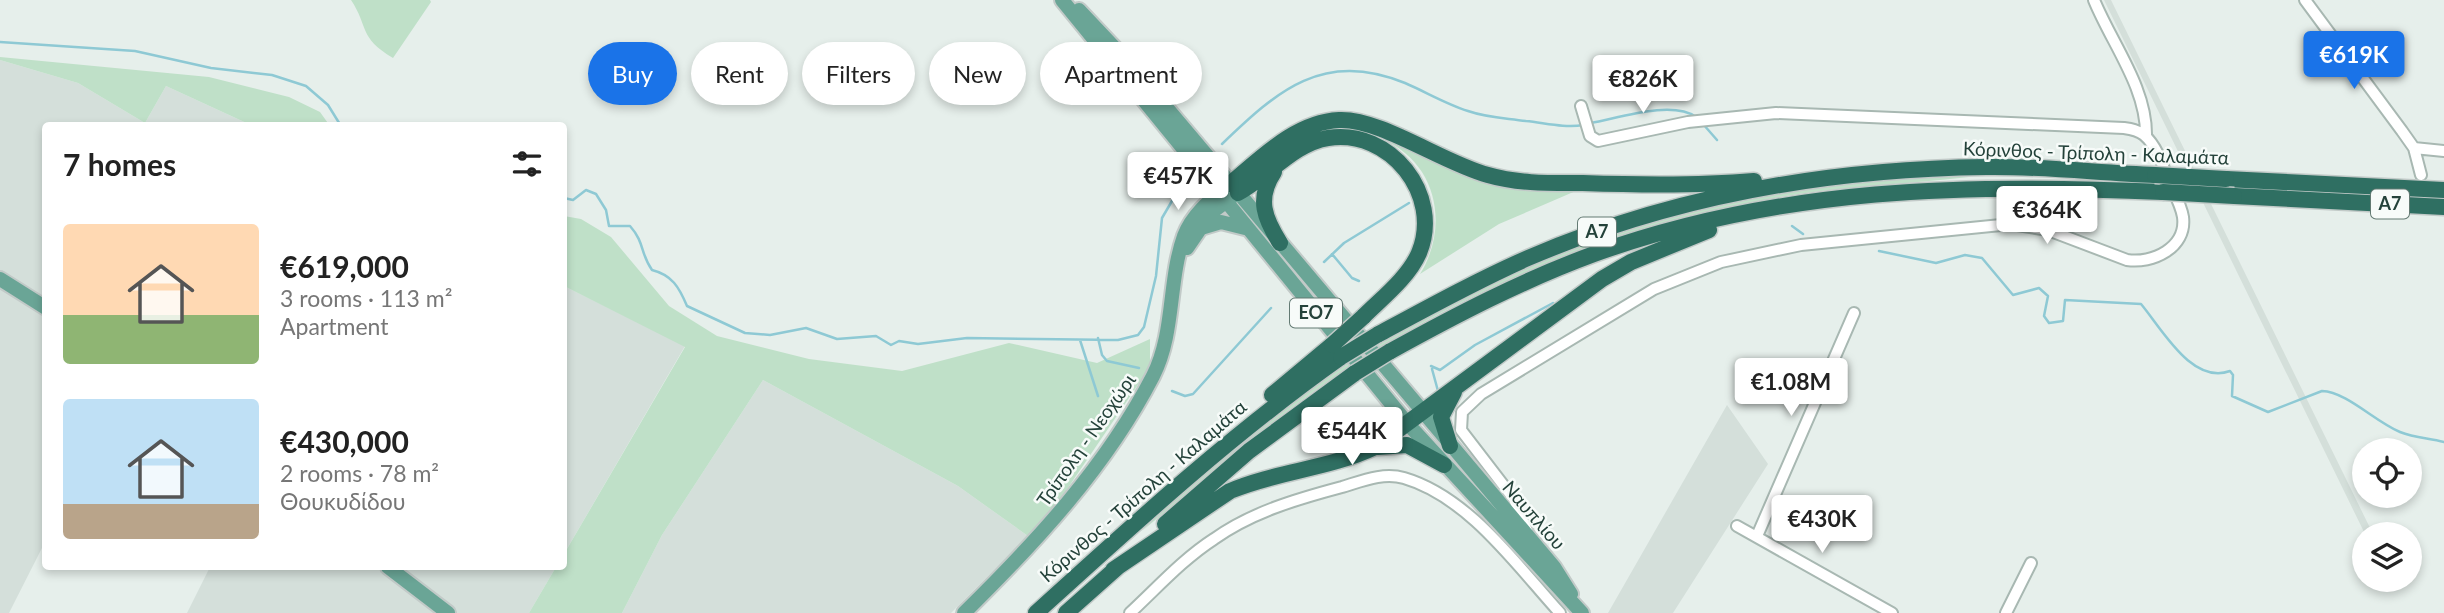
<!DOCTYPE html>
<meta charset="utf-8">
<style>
:root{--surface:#fff;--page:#f6f6f6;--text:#222;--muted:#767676;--accent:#1a73e8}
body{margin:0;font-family:Lato,sans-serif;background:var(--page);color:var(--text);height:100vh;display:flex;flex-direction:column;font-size:26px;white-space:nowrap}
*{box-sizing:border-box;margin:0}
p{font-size:23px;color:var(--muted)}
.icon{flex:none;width:38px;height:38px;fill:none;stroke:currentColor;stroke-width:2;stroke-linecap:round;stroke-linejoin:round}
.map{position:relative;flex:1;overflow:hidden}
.sheet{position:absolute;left:42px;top:122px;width:525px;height:448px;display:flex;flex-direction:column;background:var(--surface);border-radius:7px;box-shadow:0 4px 10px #0003}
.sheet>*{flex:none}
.top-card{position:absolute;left:588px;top:42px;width:665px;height:63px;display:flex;gap:14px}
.fabs{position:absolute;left:2352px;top:438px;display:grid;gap:14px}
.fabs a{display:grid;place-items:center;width:70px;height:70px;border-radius:50%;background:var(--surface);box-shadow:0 4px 10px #0003;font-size:35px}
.price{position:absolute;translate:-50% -60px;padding:0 16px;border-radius:7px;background:#fff;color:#222;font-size:23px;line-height:46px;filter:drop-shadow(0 2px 4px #0008)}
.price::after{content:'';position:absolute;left:50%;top:42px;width:21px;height:16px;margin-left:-10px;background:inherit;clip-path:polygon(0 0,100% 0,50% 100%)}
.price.selected{background:var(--accent);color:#fff}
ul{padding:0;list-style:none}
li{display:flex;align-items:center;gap:21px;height:175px;padding:0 21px}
li span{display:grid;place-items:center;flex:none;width:196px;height:140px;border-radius:7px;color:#555}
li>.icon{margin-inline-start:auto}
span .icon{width:84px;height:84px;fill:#fffc;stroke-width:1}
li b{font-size:30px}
h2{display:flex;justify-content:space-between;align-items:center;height:84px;padding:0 21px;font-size:30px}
.pill{padding:0 24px;border-radius:32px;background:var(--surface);box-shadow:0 4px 10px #0003;font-size:24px;line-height:63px}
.pill.selected{background:var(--accent);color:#fff}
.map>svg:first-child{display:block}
</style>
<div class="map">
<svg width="2444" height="613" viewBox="0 0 2444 613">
<rect width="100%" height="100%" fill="#e6efeb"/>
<!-- built -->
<path fill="#d4dfda" d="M2104,0H2111L2373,534H2365Z
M0,60L78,83L145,123L166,86L253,126H46L45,542L9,613H0Z
M564,286L685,346L564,554Z
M763,380L958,486L1028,536L951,613H622L662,535Z
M1727,405L1768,464L1673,613H1608Z
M210,567H556L529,613H187Z"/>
<!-- green -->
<path fill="#bfe0c8" d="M351,0H430L431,2L393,58C358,37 369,27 351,0Z
M0,57L209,77L289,97L320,112L330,126H253L166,86L145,123L78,83L0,60Z
M1363,126L1442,161L1585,187L1499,224L1420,274C1450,226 1437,161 1381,139C1371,135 1354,130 1344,133C1321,139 1275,168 1252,180C1290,135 1306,131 1363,126Z
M1938,176L1969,177C1902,185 1835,186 1769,199C1621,228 1476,283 1349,367C1276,415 1210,475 1142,531C1175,496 1212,467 1249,436C1416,300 1618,212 1833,184C1867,179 1903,178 1938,176Z
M564,216L581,219L611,237L669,306L717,336L809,359L902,371L1009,343L1097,363L1150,339V367L1059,501L1028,536L958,486L763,380L662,535L622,613H529L556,567H564V554L685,347L564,286Z"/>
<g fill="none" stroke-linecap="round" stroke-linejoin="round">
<!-- stream -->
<path stroke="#8ec9d4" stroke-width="2.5" d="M0,42L135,51L211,68L272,75L306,86L328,105L341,126
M1591,123C1619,118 1672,100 1696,117
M1703,124L1717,140
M1222,144C1278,90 1323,50 1405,83C1426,92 1446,104 1468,111C1488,118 1506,118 1526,121C1546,123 1563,128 1584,125
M564,198L573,200L586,190L596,194L606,210L609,226H630C645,243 640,253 652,270C672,275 679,287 687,306L745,333L770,335L806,328L837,339L876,336L891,345L899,341L918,344L967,338L1118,340L1138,335L1144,327L1156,276L1162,218L1186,177
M1792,226L1803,234
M1879,251L1936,263L1965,255L1982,258L2013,295L2039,288L2048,296L2044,316L2049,323L2063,321L2065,300L2141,304C2162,329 2192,385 2230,371L2233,375L2232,396L2268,412L2322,391C2347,392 2374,421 2400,432C2415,438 2429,438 2444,442
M1332,254L1352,278L1359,281
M1324,262L1344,243L1409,203
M1098,338L1102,355L1107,361L1139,368
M1080,340L1098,396
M1431,366L1440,370L1475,345L1553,303
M1432,369L1438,391
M1172,391L1185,396L1193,394L1271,308"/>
<defs>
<path id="minor" d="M2094,0C2112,44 2147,88 2146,136
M2305,0L2402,131L2414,148L2421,175
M2414,148L2444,151
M1737,526L1892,613
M1527,531L1514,499L1461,430L1462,412L1481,394L1654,289L1721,262L1801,245L2011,224L2048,230L2127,260C2152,264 2187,248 2183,217C2181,204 2172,189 2167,177C2162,163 2156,145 2144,135C2138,130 2131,129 2124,128L1776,113L1688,122L1598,141L1590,136L1581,106
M1757,536L1854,313
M1130,613C1157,588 1183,559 1214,539C1252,512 1297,499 1342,487C1362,481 1383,472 1404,478C1469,497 1517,566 1560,613
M2006,613L2031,563"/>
<path id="major" d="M1062,0L1407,423L1582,613
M1079,10L1129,63L1554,567L1571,594
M1201,228L1221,222L1245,228
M1187,248L1211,213L1231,198
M0,279L46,308
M388,567L448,613
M964,613C1036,542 1106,467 1153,376C1175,333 1168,281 1184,236C1192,215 1209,201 1225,188"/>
<path id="highway" d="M1274,172C1256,199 1265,219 1280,243
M2226,179L2444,190
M1230,184C1261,158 1296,122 1339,120C1380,118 1443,163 1488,175C1519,184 1551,183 1583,183C1640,185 1697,186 1754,181
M1238,193C1268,177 1294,143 1328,138C1390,128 1443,195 1419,253C1408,278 1382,298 1363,317
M2234,196L2444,207
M1377,335C1427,308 1476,281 1528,258C1673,196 1829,169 1986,167C2043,166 2099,173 2155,175
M1389,352C1456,315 1523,280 1594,254C1781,187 1968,183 2163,192
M1272,395L1332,345
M1450,446L1441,417L1454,392
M1378,447L1407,445L1444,465
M1165,524L1249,451L1355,373
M1113,570L1230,491C1277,471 1329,469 1375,447L1602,279L1631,262L1709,230
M1036,613C1135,523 1232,434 1341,357
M1066,613L1120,565"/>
</defs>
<!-- minor casing -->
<use href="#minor" stroke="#a8b8b2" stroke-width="14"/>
<!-- major casing -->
<use href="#major" stroke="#c2cac8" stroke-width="18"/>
<!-- highway casing -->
<use href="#highway" stroke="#c2cac8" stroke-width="19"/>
<!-- minor -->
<use href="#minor" stroke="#fff" stroke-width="10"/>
<!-- major -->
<use href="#major" stroke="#6aa596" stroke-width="14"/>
<!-- highway -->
<use href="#highway" stroke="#2f6f62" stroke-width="16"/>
<defs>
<path id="highway-bridge" d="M2155,175L2226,179
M2163,192L2234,196
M1332,345L1363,317
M1341,357L1377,335
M1355,373L1389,352"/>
</defs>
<!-- highway-bridge casing -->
<use href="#highway-bridge" stroke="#c2cac8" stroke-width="19" stroke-linecap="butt"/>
<!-- highway-bridge -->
<use href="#highway-bridge" stroke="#2f6f62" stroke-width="16"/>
</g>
<g text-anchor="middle" stroke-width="5" stroke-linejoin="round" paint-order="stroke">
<!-- shield labels -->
<g fill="#f7fbf9" stroke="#637a73" stroke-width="2">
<rect x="2371" y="189.5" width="38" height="29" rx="5"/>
<rect x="1578" y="217.5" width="38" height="29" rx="5"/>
<rect x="1290" y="298.5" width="52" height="29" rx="5"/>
</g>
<g font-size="18" font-weight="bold" fill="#24423a">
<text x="2390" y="210">Α7</text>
<text x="1597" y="238">Α7</text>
<text x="1316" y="319">ΕΟ7</text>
</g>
<!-- street labels -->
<g font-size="19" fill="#24423a" stroke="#f7fbf9">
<text transform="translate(2096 153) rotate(2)" y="7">Κόρινθος - Τρίπολη - Καλαμάτα</text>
<text transform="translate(1086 440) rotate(-55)" y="7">Τρίπολη - Νεοχώρι</text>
<text transform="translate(1143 491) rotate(-41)" y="7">Κόρινθος - Τρίπολη - Καλαμάτα</text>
<text transform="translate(1534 515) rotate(49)" y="7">Ναυπλίου</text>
</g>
</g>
</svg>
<div class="fabs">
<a><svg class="icon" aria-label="locate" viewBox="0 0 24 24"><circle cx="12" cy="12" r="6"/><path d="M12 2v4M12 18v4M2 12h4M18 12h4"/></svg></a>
<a><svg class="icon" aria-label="layers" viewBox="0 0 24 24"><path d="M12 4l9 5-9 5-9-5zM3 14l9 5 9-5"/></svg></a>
</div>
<b class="price selected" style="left:2354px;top:91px">€619K</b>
<b class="price" style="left:1643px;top:115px">€826K</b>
<b class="price" style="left:1178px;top:212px">€457K</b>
<b class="price" style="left:2047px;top:246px">€364K</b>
<b class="price" style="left:1791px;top:418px">€1.08M</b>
<b class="price" style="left:1352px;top:467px">€544K</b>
<b class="price" style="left:1822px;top:555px">€430K</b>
<div class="top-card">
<a class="pill selected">Buy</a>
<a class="pill">Rent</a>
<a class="pill">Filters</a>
<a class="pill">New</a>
<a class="pill">Apartment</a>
</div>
<section class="sheet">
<h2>7 homes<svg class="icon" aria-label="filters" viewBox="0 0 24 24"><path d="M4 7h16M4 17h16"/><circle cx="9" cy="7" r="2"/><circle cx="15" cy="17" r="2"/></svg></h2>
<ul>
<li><span style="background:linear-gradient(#ffd9b3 65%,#8fb573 0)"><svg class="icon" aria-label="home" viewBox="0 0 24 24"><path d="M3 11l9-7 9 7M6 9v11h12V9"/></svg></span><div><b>€619,000</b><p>3 rooms · 113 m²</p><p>Apartment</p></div></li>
<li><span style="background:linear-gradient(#bfe0f5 75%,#b9a48a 0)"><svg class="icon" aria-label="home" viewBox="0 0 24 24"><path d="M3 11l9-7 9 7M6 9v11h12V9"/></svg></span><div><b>€430,000</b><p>2 rooms · 78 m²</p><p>Θουκυδίδου</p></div></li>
</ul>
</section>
</div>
